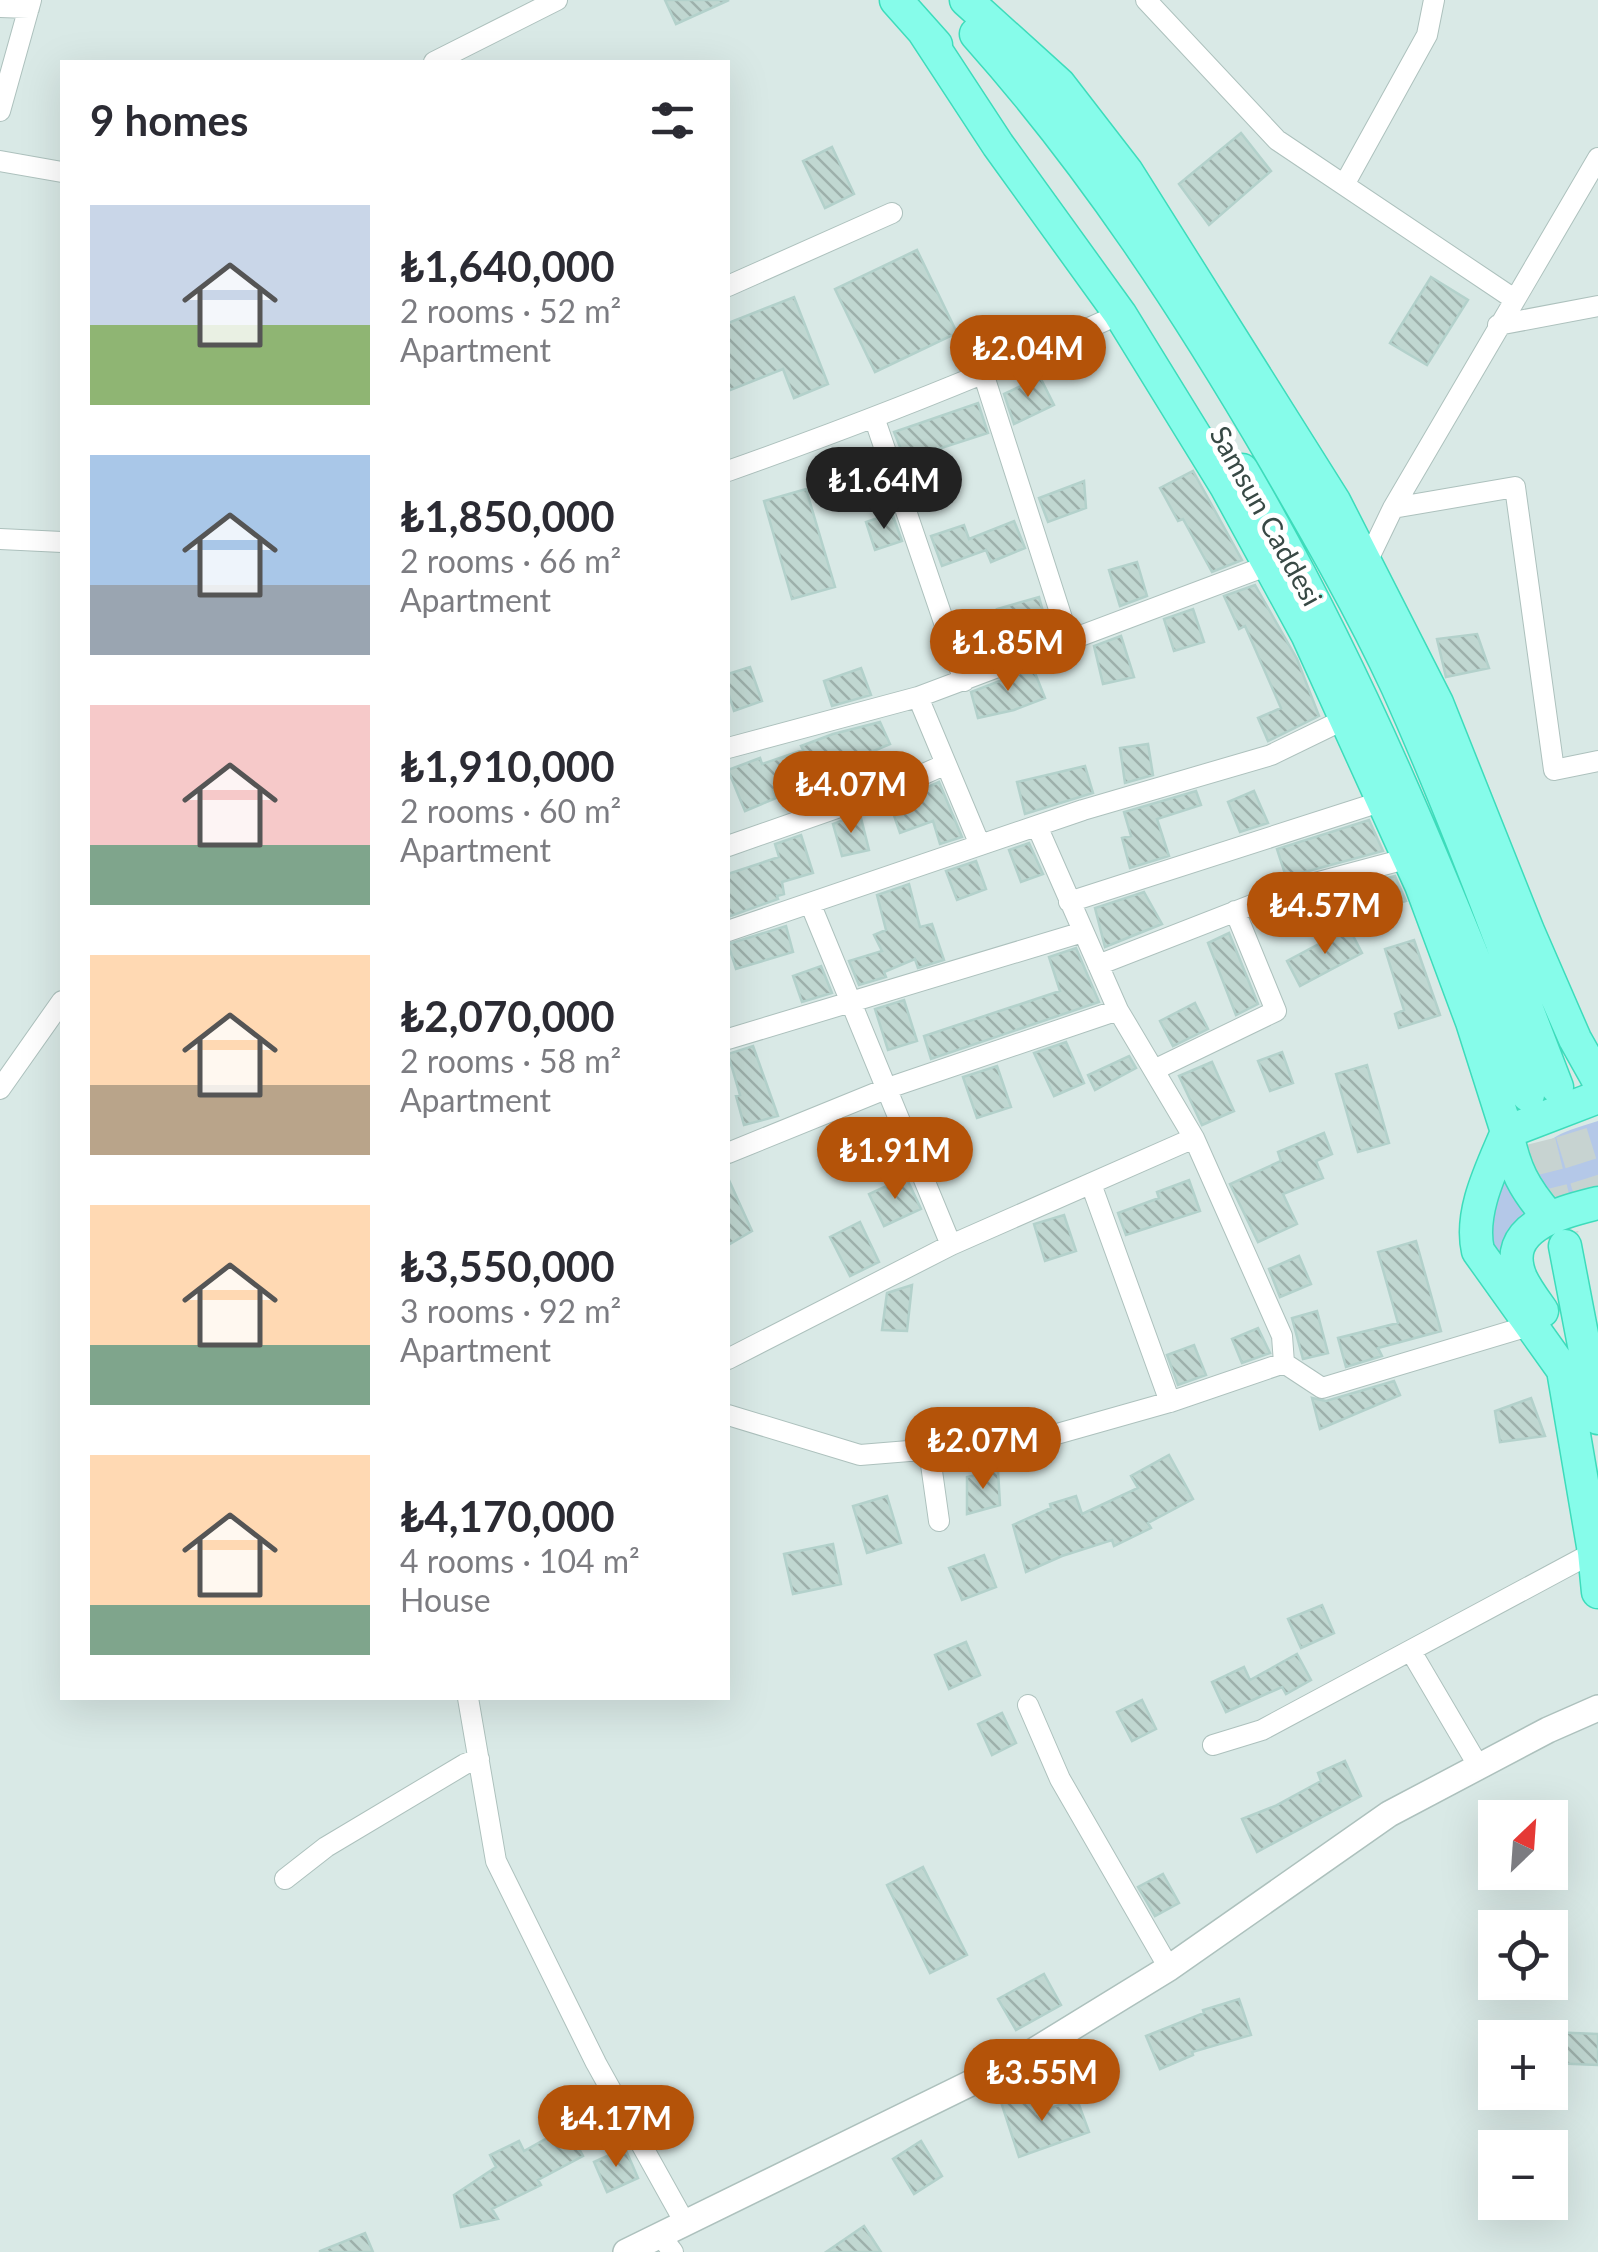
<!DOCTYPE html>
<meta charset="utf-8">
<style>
:root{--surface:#fff;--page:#f7f7f7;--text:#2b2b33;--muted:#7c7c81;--accent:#b45309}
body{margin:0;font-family:Lato,sans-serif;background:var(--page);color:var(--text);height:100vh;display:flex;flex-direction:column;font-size:38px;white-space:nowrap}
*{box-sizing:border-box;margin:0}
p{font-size:32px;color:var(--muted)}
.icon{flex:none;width:55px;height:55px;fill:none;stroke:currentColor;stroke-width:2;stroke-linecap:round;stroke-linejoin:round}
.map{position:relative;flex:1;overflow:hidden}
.panel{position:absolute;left:60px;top:60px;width:670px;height:1640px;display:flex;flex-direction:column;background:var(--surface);border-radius:0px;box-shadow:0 10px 40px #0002}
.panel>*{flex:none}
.needle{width:65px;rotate:25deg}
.buttons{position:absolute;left:1478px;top:1800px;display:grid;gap:20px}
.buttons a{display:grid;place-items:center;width:90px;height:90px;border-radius:0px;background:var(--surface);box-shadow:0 10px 40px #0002;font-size:50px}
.price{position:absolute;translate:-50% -85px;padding:0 22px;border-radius:35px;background:var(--accent);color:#fff;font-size:32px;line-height:65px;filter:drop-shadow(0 2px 5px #0008)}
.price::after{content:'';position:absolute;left:50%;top:60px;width:30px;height:22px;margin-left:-15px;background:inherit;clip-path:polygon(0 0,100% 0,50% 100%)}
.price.active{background:#222;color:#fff}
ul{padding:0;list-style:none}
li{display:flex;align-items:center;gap:30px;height:250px;padding:0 30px}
li span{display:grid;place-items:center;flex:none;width:280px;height:200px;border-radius:0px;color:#555}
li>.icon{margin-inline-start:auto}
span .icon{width:120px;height:120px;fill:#fffc;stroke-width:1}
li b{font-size:42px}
h2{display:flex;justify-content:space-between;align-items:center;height:120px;padding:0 30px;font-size:42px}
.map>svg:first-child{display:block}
</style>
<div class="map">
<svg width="1598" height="2252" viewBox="0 0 1598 2252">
<defs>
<pattern id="building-back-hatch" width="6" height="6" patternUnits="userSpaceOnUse" patternTransform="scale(2.5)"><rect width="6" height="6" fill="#c0d7d1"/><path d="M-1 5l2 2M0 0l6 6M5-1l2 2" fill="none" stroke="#9db0ab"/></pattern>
</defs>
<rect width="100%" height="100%" fill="#ebf5f4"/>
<!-- residential -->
<path fill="#d9e9e6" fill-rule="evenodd" d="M0,0H1598V2252H0ZM62,62H728V1698H62ZM1495,1818H1550V1872H1495ZM1495,1928H1550V1982H1495ZM1495,2038H1550V2092H1495ZM1495,2148H1550V2202H1495Z"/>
<!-- green -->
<path fill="#b4c8e8" d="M1598,1121V1187C1566,1202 1554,1201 1534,1170C1539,1135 1568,1131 1598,1121Z
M1507,1167L1514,1200L1532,1216L1516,1289L1488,1233L1489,1219Z"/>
<!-- building -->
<path fill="url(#building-back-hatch)" stroke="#b3d1cb" stroke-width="2.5" d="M665,0H729L676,24Z
M1241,133L1271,171L1209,225L1179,184Z
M832,147L854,194L825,208L803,161Z
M917,250L957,333L875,372L835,289Z
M1431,277L1468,300L1427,365L1390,343Z
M794,297L828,384L794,398L783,369L728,391V323Z
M1040,377L1054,405L1014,424L1004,394Z
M978,403L988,433L935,450L938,457L909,469L894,432Z
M1193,471L1242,560L1212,572L1183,519L1178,521L1160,488Z
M1084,481L1086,508L1048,522L1039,498Z
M806,489L835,587L792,599L764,501Z
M892,513L902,541L875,550L866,522Z
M1014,521L1025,548L991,562L986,550L942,566L931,536L964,525L969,539Z
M1137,562L1147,596L1120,606L1109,570Z
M1255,585L1297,659L1319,716L1268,741L1258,718L1281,708L1245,626L1239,629L1224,596Z
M1039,597L1049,633L980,659L966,625L998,612L997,609Z
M1193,609L1204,642L1174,651L1164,619Z
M1477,634L1489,668L1446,677L1437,639Z
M1121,636L1134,677L1103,684L1094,646Z
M750,667L762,701L734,711L728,692V674Z
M861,668L871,695L832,706L824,681Z
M1033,668L1045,698L1014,710L978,718L971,692Z
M880,722L890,744L843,764L852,788L821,799L812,777L773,790L776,798L745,811L728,770L760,758L762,764L803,750L801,746L833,734Z
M1148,744L1153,775L1125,783L1120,748Z
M1085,766L1093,793L1025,814L1017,782Z
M939,782L962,837L940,844L933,821L900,833L890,804Z
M1196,791L1201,805L1157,819L1169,856L1130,868L1122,838L1131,836L1124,812Z
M1254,791L1268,823L1240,832L1228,802Z
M860,814L869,850L842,856L833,824Z
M1369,820L1383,851L1286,877L1277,849Z
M801,835L813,873L782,882L784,894L777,896L778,899L728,917V874L779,857L775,844Z
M1029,843L1043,874L1021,882L1009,850Z
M976,861L986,889L957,900L946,871Z
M1395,876L1406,901L1373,911L1364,884Z
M909,884L920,927L932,924L944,960L918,968L915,959L884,972L886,977L859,985L849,961L882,951L874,935L886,930L877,895Z
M1144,892L1162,924L1105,947L1095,908Z
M786,926L793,952L736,969L728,944Z
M1349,928L1362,953L1300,986L1287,961Z
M1229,933L1258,1004L1236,1015L1208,943Z
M1414,940L1440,1015L1399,1028L1395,1014L1404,1010L1385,949Z
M1076,948L1099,1002L931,1059L924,1036L1060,991L1049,957Z
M821,966L832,993L802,1002L793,976Z
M904,1000L917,1041L888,1050L875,1009Z
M1195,1003L1208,1029L1173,1046L1160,1021Z
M1066,1042L1084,1083L1054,1096L1034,1053Z
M753,1046L778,1116L744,1125L736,1096L740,1095L728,1054Z
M1282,1052L1293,1083L1270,1091L1258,1061Z
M1129,1056L1136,1068L1095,1090L1088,1075Z
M1212,1062L1234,1111L1202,1125L1179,1076Z
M1367,1065L1389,1143L1358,1152L1336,1074Z
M997,1066L1011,1107L977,1118L963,1077Z
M1324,1133L1332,1154L1316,1161L1323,1178L1283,1194L1297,1224L1258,1242L1230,1184L1281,1161L1278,1152Z
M906,1177L921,1209L884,1226L869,1194Z
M728,1178L752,1231L728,1245Z
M1189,1180L1200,1211L1126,1235L1118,1213L1159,1198L1157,1192Z
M1064,1215L1076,1251L1045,1261L1034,1224Z
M860,1222L879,1262L850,1276L830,1237Z
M1416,1241L1441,1331L1378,1348L1382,1356L1346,1367L1338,1338L1398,1323L1378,1252Z
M1299,1256L1311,1284L1280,1297L1269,1269Z
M912,1285L907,1331L882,1330L887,1293Z
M1317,1311L1328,1353L1303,1359L1292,1318Z
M1258,1328L1270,1353L1242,1363L1232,1339Z
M1194,1345L1206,1375L1178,1385L1167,1355Z
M1394,1381L1400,1395L1320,1429L1312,1398L1326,1401Z
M1531,1398L1545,1436L1500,1442L1495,1411Z
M1169,1455L1193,1499L1148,1523L1151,1528L1114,1546L1112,1540L1062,1556L1026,1572L1013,1525L1051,1508L1050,1504L1076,1496L1082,1514L1138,1488L1131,1476Z
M998,1470L1000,1505L967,1514V1477Z
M887,1496L901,1543L867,1553L853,1506Z
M833,1544L841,1584L793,1594L784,1554Z
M984,1555L996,1587L962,1600L949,1568Z
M1322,1605L1334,1633L1301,1648L1288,1619Z
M966,1642L980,1675L949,1689L935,1655Z
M1297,1654L1311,1680L1286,1694L1282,1687L1226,1712L1212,1682L1244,1667L1250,1680Z
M1142,1700L1156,1729L1132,1741L1117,1712Z
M1002,1713L1016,1743L992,1755L978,1724Z
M1345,1761L1361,1796L1257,1852L1242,1819L1275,1806L1321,1781L1318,1773Z
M923,1867L967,1955L930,1973L887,1885Z
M1163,1874L1179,1903L1155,1916L1138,1887Z
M1044,1974L1061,2005L1016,2030L998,1999Z
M1239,1999L1251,2035L1192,2052L1193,2055L1160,2069L1146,2036L1204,2013L1203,2010Z
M1550,2032L1598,2034V2065L1550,2063Z
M1029,2093L1036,2113L1077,2099L1089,2132L1019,2157L1001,2102Z
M567,2127L583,2156L538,2180L541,2185L492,2209L498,2219L461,2227L454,2195L496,2167L490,2155L519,2141L524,2151Z
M921,2141L942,2176L914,2194L893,2159Z
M625,2148L638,2178L607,2192L594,2162Z
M864,2226L881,2252H826Z
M365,2233L373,2252H320V2251Z"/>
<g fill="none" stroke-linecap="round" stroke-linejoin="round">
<!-- trunk-tunnel -->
<path stroke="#c7d3d1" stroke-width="32" stroke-dasharray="32 16" stroke-linecap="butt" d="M1557,1087L1598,1218
M1528,1095L1563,1236"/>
<defs>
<path id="minor" d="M1146,0L1277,140L1514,299
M0,7L29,8
M434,62L557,0
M0,111L31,0
M0,161L62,172
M1344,185L1427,35L1434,0
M728,286L892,213
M1498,325L1598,306
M984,376L1069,640
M875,420L964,681
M728,471C861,424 991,373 1120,314
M1393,508L1515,487L1554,770L1598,761
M0,539L62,542
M1366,564L1393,508L1598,158
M918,697L980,845
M728,748L918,697L1269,565
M1037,826L1118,1010L1194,1138L1282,1336L1284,1363
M728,846L888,790L946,764
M1069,902L1383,801
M810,903L951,1245
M728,931L1083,810L1271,755L1345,719
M1098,965L1293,889L1409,858
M728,1039L1083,932
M1154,1070L1276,1011L1235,911
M0,1089L62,1001
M728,1153L888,1088L1118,1010
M1091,1184L1170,1402
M728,1359L951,1245L1194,1138
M728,1415L860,1455L1032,1441L1170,1402L1284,1363L1322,1388L1532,1325
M929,1450L939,1521
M1412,1653L1479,1767
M468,1698L496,1861L596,2063L685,2223
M1028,1705L1060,1779L1169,1968
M1213,1745L1262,1730L1594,1552
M285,1879L326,1847L465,1764L479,1759
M660,2235L673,2252"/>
<path id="tertiary" d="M626,2252L1024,2057L1169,1968L1389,1814L1548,1730L1598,1708"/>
<path id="trunk" d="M896,0L936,45
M966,0L1059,84L1127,172L1334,501L1437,703L1528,931L1575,1039L1598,1080
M924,32L998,145L1120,314L1226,486L1307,634L1421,885L1472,1022L1507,1132C1492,1168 1469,1212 1478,1251L1563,1370L1594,1552L1598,1592
M976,34C1092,164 1187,309 1275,460C1318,534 1361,608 1397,686C1456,817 1505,953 1557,1087
M1242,470C1360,672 1442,878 1528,1095
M1548,1216C1524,1188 1514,1169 1507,1132L1598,1097
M1565,1246L1598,1418
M1542,1311C1535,1301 1526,1289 1521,1278C1499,1226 1563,1212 1598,1203"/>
</defs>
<!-- minor casing -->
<use href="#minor" stroke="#adc1bd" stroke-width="22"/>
<!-- tertiary casing -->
<use href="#tertiary" stroke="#adc1bd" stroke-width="28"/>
<!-- trunk casing -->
<use href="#trunk" stroke="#3ddcbb" stroke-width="35"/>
<!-- minor -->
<use href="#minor" stroke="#fff" stroke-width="20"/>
<!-- tertiary -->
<use href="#tertiary" stroke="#fff" stroke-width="25"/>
<!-- trunk -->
<use href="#trunk" stroke="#86fcea" stroke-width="32"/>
</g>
<g text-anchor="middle" stroke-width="10" stroke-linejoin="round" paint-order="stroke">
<!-- street labels -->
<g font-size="28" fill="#384945" stroke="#fff">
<text transform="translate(1266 516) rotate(61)" y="10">Samsun Caddesi</text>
</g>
</g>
</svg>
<div class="buttons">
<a><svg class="needle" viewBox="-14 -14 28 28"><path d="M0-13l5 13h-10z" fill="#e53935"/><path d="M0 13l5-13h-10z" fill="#7c7c81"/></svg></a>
<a><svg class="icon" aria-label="locate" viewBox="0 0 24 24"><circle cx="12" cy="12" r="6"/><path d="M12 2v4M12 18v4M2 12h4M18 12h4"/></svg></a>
<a>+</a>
<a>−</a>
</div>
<b class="price" style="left:1028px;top:400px">₺2.04M</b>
<b class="price active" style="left:884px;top:532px">₺1.64M</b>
<b class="price" style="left:1008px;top:694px">₺1.85M</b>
<b class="price" style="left:851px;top:836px">₺4.07M</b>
<b class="price" style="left:1325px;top:957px">₺4.57M</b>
<b class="price" style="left:895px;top:1202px">₺1.91M</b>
<b class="price" style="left:983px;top:1492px">₺2.07M</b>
<b class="price" style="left:1042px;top:2124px">₺3.55M</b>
<b class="price" style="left:616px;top:2170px">₺4.17M</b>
<section class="panel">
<h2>9 homes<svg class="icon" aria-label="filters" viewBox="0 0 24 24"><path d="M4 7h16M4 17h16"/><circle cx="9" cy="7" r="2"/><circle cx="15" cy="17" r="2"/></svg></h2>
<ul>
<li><span style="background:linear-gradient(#c9d6e8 60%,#8fb573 0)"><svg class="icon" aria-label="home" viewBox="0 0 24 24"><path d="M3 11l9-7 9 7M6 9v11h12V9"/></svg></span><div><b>₺1,640,000</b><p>2 rooms · 52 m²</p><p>Apartment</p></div></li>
<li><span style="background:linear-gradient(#a9c7e8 65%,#9aa5b1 0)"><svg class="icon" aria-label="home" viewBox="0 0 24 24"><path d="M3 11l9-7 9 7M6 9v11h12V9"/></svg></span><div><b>₺1,850,000</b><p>2 rooms · 66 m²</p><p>Apartment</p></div></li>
<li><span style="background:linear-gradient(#f6c9c9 70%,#7fa58c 0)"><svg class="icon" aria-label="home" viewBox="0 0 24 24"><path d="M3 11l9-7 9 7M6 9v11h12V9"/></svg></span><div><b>₺1,910,000</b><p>2 rooms · 60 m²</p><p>Apartment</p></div></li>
<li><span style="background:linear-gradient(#ffd9b3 65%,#b9a48a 0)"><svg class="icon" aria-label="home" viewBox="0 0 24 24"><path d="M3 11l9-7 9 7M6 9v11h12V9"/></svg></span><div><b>₺2,070,000</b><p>2 rooms · 58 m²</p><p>Apartment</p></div></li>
<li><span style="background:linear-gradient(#ffd9b3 70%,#7fa58c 0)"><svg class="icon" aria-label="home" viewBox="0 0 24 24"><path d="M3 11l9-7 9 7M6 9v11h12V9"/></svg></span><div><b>₺3,550,000</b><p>3 rooms · 92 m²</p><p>Apartment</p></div></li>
<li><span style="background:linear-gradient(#ffd9b3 75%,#7fa58c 0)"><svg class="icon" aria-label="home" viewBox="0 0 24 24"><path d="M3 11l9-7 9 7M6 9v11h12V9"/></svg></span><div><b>₺4,170,000</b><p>4 rooms · 104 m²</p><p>House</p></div></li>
</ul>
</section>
</div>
